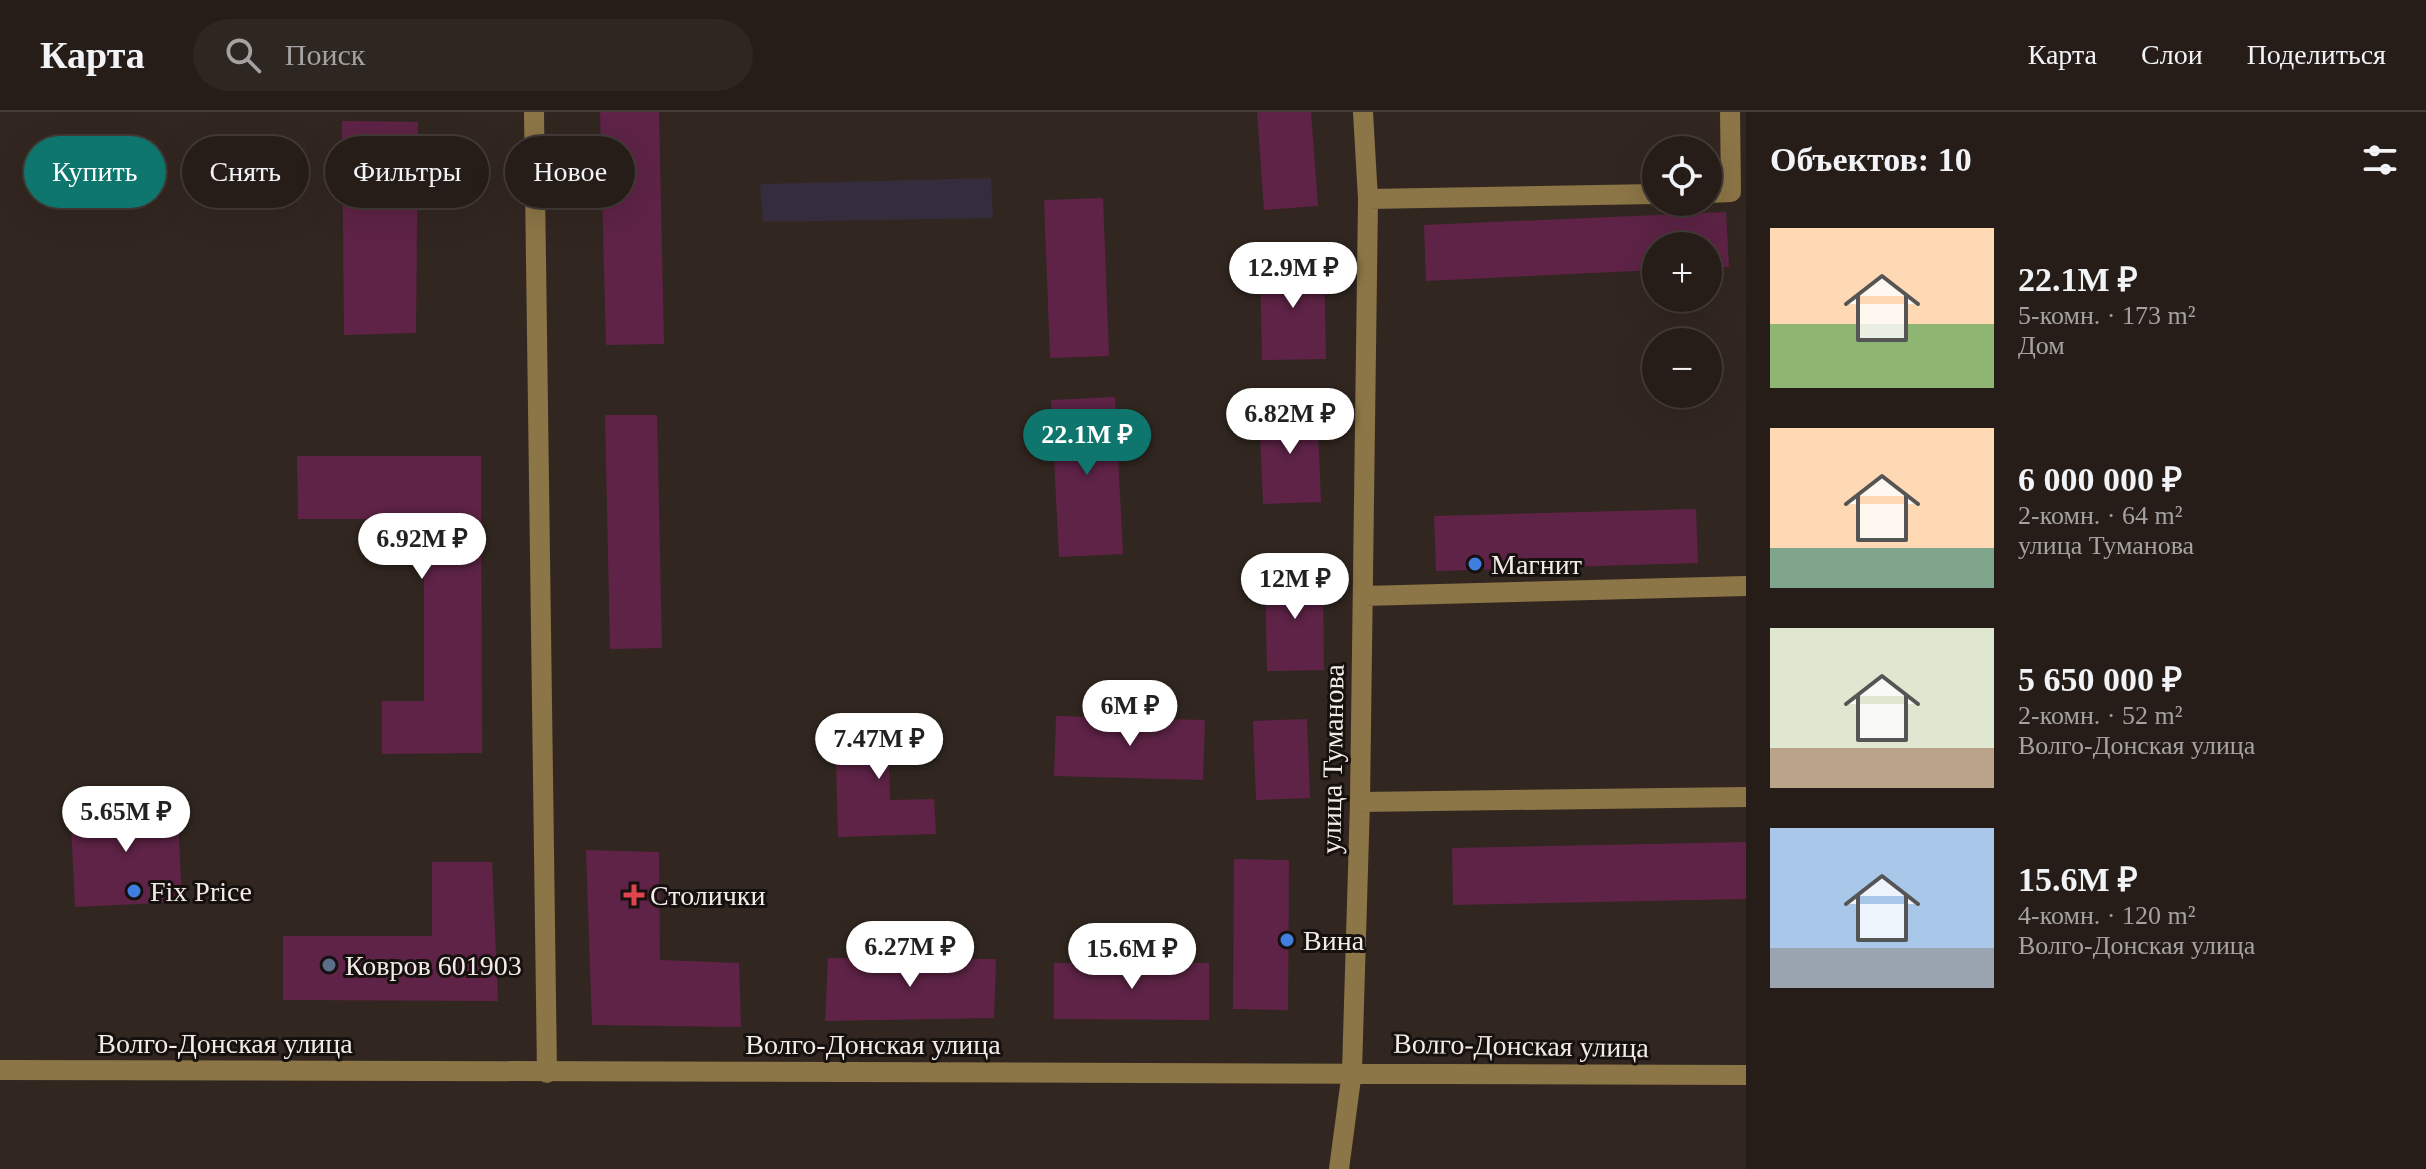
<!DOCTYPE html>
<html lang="ru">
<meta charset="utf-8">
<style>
:root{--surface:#261d18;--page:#2e2621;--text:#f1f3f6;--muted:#a4a2a2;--line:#423b37;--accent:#0f766e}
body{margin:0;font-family:"Times New Roman",serif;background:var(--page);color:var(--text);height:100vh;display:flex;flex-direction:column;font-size:30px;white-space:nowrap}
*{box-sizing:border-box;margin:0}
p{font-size:26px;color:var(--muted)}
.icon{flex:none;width:44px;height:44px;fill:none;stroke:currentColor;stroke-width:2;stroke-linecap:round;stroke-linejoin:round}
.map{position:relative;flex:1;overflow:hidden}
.sheet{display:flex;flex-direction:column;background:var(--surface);width:680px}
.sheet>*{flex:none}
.banner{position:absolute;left:24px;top:24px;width:760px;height:72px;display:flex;gap:16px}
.controls{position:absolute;left:1642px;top:24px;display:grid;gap:16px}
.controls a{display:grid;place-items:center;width:80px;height:80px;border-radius:50%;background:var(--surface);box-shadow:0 8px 32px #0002,0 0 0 2px var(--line);font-size:40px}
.price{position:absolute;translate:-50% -68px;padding:0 18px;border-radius:28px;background:#fff;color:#222;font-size:26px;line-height:52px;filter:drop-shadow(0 2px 4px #0008)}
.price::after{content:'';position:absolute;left:50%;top:48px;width:24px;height:18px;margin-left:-12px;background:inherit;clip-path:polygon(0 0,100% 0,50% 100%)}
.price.selected{background:var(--accent);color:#fff}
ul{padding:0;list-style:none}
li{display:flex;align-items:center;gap:24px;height:200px;padding:0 24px}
li span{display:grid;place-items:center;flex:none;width:224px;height:160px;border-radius:0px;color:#555}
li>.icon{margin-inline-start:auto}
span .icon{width:96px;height:96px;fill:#fffc;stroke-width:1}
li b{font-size:34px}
h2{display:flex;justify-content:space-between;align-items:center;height:96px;padding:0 24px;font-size:34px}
.tag{padding:0 28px;border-radius:36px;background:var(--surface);box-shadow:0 8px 32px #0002,0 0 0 2px var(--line);font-size:28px;line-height:72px}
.tag.selected{background:var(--accent);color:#fff}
header{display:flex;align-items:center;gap:48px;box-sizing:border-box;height:112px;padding:0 40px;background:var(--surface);border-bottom:2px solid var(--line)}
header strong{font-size:38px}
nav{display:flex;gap:44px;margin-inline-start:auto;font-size:28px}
.search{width:560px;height:72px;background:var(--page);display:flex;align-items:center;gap:20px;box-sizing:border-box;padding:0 28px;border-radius:44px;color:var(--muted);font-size:30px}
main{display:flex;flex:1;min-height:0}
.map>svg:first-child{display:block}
</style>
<header>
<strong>Карта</strong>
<div class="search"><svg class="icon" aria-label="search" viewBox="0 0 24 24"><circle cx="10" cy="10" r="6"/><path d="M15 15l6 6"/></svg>Поиск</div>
<nav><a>Карта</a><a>Слои</a><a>Поделиться</a></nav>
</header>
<main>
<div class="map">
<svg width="1746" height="1057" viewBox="0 0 1746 1057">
<rect width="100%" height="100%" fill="#322720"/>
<!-- industrial -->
<path fill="#352d3d" d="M991,66L993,106L763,110L760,72Z"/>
<!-- building -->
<path fill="#5e2346" d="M600,0H659L664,232L606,233Z
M1257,0H1311L1318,94L1264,98Z
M342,9L418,10L416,221L344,223Z
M1103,86L1109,244L1050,246L1044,88Z
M1726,100L1729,155L1708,156V134H1656V158L1426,169L1424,113Z
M1324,149L1326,247L1262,248L1260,150Z
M1115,285L1123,442L1059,445L1051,288Z
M1317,296L1321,390L1263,392L1259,298Z
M605,303H657L662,536L610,537Z
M297,344H481L482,641L382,642V589H424V407H298Z
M1696,397L1698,451L1436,459L1434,404Z
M1323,460L1324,558L1267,559L1265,461Z
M1056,604L1205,608L1203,668L1054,664Z
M1307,607L1310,686L1256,688L1253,609Z
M930,611V646L889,647L890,688L934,687L936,722L838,725L835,614Z
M177,688L182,790L75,795L70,693Z
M1746,730V787L1453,793L1452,736Z
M586,738L659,740L660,848L739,851L741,915L592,913Z
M1234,747L1289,748L1288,898L1233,897Z
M432,750H492L498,889L283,888V824H432Z
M828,846L996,847L994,906L825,909Z
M1054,851H1209V908L1054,907Z"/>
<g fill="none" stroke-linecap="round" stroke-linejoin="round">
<!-- minor -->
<path stroke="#8c7546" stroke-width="20" d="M534,0L547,961
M1708,81L1731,80L1730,0
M1368,87L1656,82
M1363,484L1746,474
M1360,690L1746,685
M0,958C582,961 1164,958 1746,963
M1339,1057L1352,959L1360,690L1368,87L1363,0"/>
</g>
<!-- markers -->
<g fill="#3f7fe0" stroke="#16110e" stroke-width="3">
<circle cx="1475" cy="452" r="8"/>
<circle cx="134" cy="779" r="8"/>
<circle cx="1287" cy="828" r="8"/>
</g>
<path fill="#e0444e" stroke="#16110e" stroke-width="3" d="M630 771h8v8h8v8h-8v8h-8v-8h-8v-8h8z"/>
<circle fill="#5c6f8a" stroke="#16110e" stroke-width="3" cx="329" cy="853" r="8"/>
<g text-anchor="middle" stroke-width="6" stroke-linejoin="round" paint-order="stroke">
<!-- poi labels -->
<g font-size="28" fill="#f3ebe7" stroke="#16110e" text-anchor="start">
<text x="1491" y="462">Магнит</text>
<text x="150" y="789">Fix Price</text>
<text x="650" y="793">Столички</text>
<text x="1303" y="838">Вина</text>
<text x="345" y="863">Ковров 601903</text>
</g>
<!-- street labels -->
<g font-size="28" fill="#f3ebe7" stroke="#16110e">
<text transform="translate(1332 647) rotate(-89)" y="10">улица Туманова</text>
<text x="225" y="941">Волго-Донская улица</text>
<text x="873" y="942">Волго-Донская улица</text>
<text transform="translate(1521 933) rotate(1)" y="10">Волго-Донская улица</text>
</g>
</g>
</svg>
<div class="controls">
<a><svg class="icon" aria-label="locate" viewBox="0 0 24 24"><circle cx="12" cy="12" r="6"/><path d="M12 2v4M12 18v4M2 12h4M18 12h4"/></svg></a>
<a>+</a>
<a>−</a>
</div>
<b class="price" style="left:1293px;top:198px">12.9M ₽</b>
<b class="price" style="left:1290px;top:344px">6.82M ₽</b>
<b class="price selected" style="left:1087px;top:365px">22.1M ₽</b>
<b class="price" style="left:422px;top:469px">6.92M ₽</b>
<b class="price" style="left:1295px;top:509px">12M ₽</b>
<b class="price" style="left:1130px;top:636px">6M ₽</b>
<b class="price" style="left:879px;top:669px">7.47M ₽</b>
<b class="price" style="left:126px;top:742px">5.65M ₽</b>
<b class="price" style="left:910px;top:877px">6.27M ₽</b>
<b class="price" style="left:1132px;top:879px">15.6M ₽</b>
<div class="banner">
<a class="tag selected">Купить</a>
<a class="tag">Снять</a>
<a class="tag">Фильтры</a>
<a class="tag">Новое</a>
</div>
</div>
<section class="sheet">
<h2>Объектов: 10<svg class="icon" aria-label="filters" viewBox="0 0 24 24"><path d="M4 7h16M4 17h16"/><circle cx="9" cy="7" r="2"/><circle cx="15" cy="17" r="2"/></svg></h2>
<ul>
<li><span style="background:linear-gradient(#ffd9b3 60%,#8fb573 0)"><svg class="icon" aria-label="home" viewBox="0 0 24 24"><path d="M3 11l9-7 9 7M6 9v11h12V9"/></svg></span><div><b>22.1M ₽</b><p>5-комн. · 173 m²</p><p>Дом</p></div></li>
<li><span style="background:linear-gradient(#ffd9b3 75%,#7fa58c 0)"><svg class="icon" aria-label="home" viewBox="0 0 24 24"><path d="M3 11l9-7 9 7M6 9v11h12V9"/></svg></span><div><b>6 000 000 ₽</b><p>2-комн. · 64 m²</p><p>улица Туманова</p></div></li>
<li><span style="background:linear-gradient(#dfe7d0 75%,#b9a48a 0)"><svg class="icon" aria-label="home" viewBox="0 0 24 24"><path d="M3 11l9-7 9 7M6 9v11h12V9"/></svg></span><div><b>5 650 000 ₽</b><p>2-комн. · 52 m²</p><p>Волго-Донская улица</p></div></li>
<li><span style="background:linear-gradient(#a9c7e8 75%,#9aa5b1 0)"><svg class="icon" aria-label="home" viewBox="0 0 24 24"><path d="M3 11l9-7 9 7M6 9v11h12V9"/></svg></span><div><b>15.6M ₽</b><p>4-комн. · 120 m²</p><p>Волго-Донская улица</p></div></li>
</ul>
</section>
</main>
